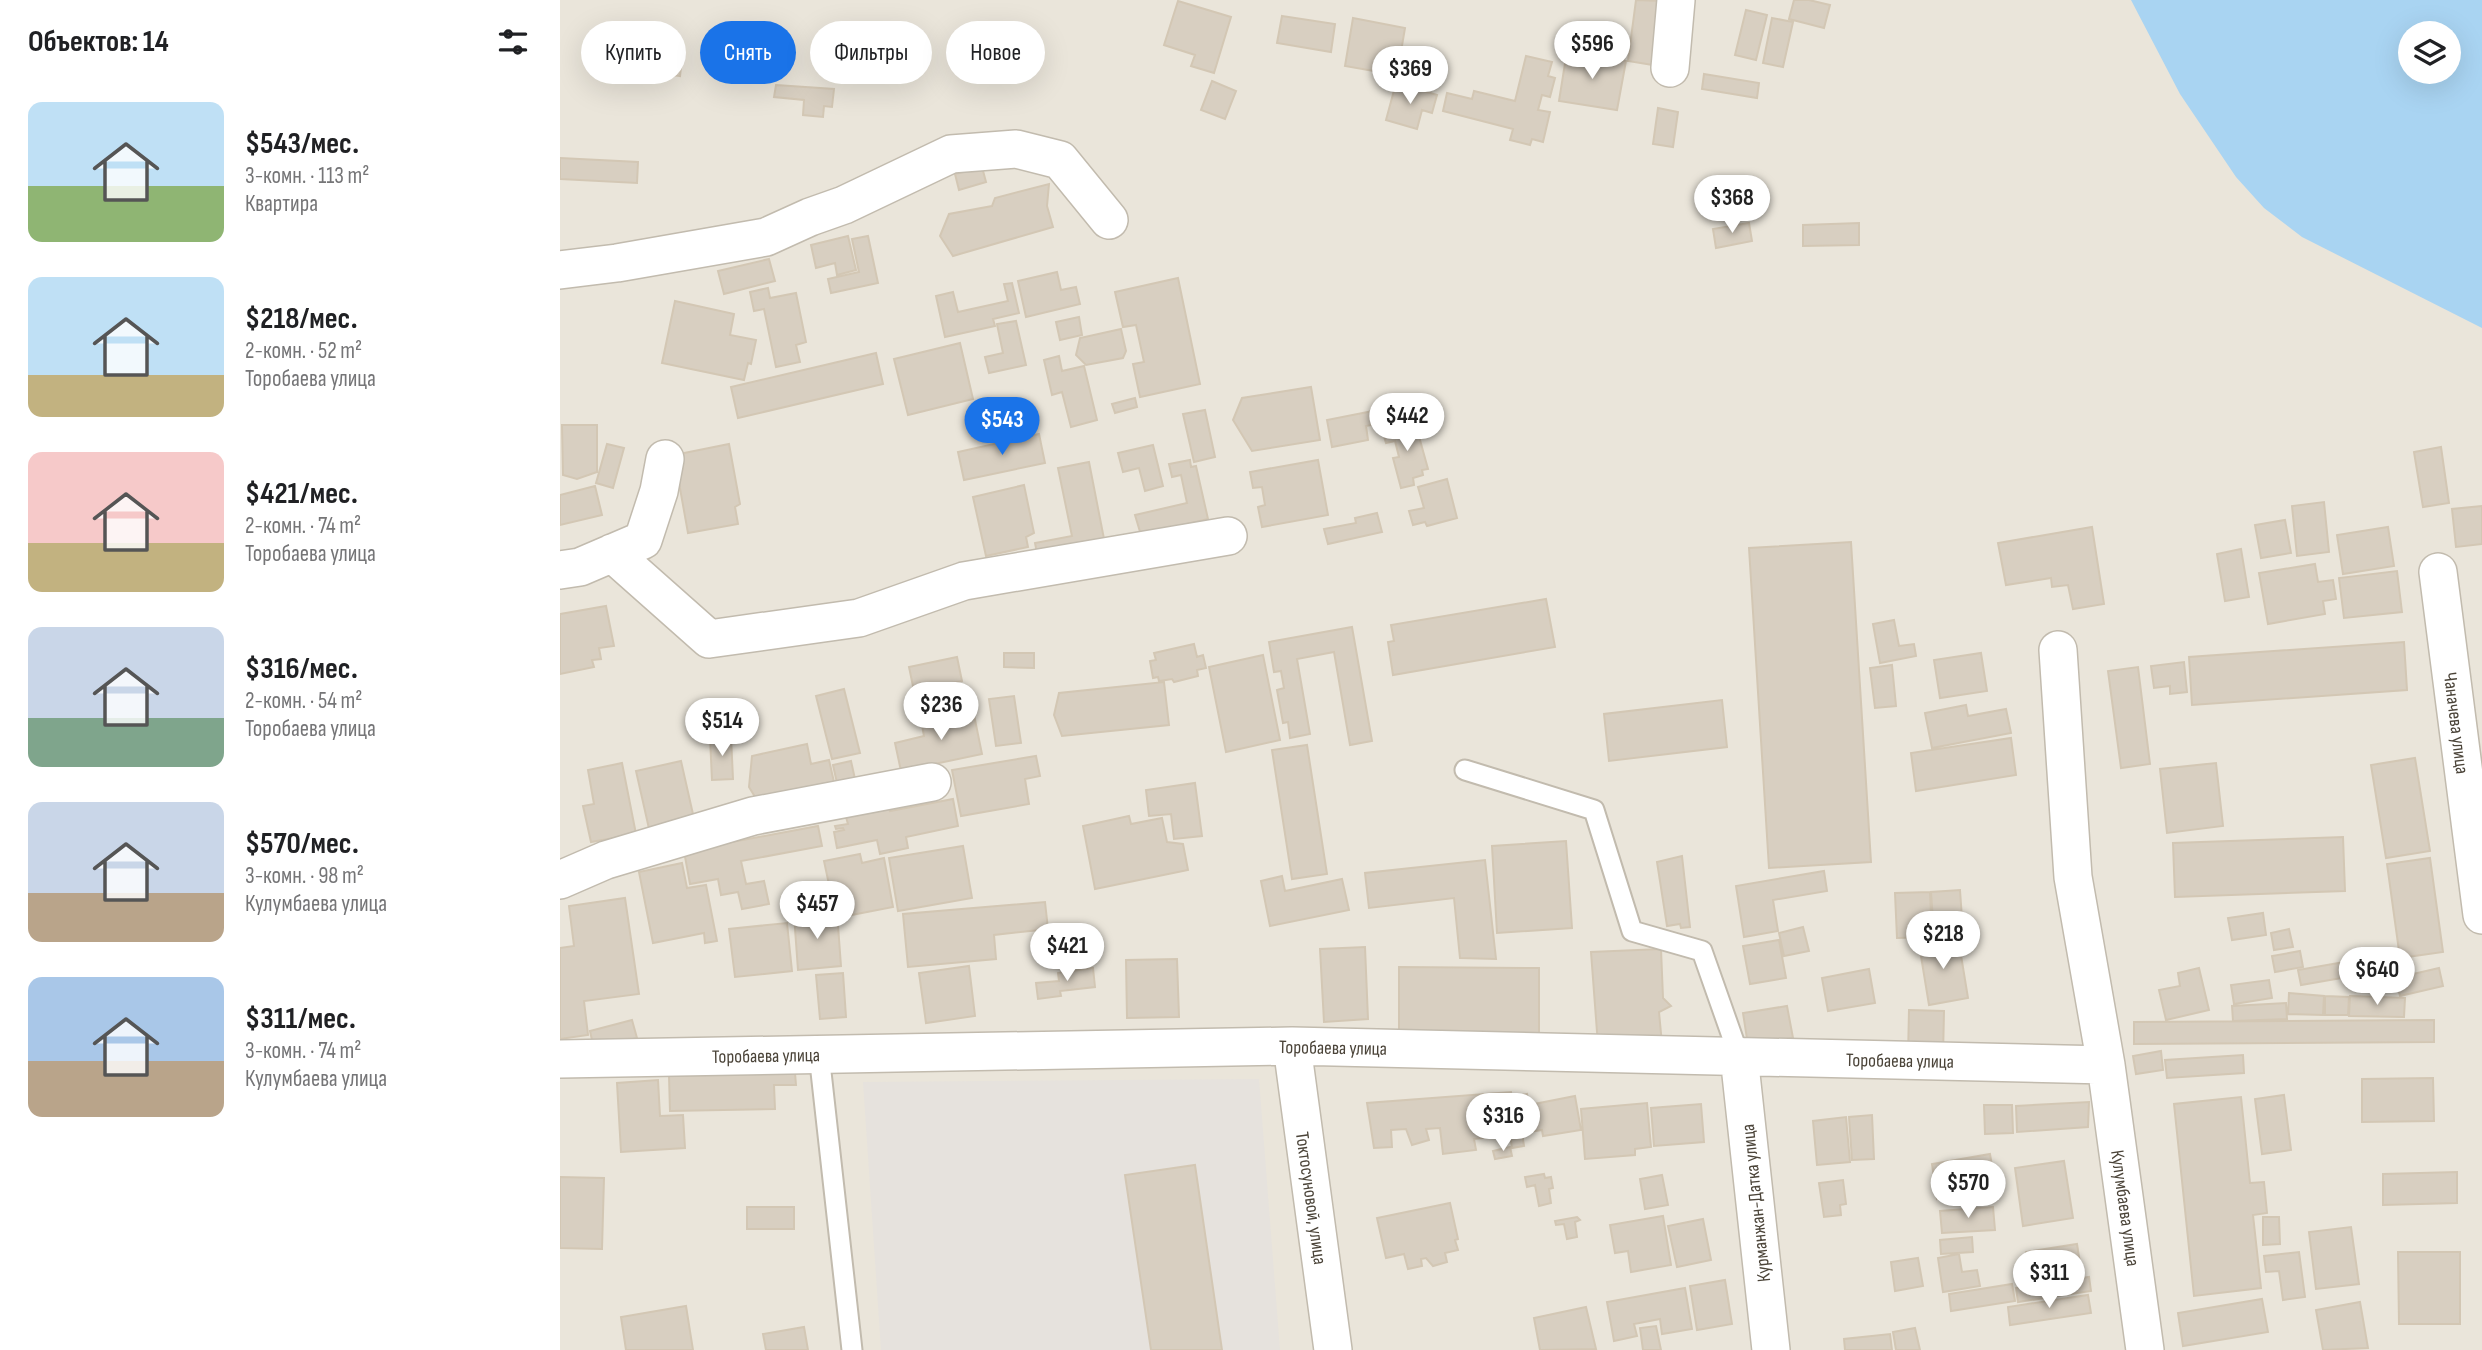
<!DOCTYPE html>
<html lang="ru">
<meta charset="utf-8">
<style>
:root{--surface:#fff;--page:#f2f2f2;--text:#202124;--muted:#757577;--accent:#1a73e8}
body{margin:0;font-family:"Sofia Sans Condensed",sans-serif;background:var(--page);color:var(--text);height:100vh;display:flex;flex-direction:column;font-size:26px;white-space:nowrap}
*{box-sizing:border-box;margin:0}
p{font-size:23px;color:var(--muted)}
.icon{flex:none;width:38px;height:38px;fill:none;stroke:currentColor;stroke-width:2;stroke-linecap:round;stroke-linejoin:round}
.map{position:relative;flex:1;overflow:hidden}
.side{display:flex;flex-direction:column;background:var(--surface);width:560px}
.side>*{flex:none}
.hud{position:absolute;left:21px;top:21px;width:665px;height:63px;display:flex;gap:14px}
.fabs{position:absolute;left:1838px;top:21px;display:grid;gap:14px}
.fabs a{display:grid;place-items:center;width:63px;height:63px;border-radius:50%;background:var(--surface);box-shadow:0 7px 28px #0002;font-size:35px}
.price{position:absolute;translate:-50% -60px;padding:0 16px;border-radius:24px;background:#fff;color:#222;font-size:23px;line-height:46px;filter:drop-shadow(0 2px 4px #0008)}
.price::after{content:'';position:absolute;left:50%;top:42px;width:21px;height:16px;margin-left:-10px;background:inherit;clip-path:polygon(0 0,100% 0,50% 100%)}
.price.selected{background:var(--accent);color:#fff}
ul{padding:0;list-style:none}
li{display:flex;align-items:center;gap:21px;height:175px;padding:0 28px}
li span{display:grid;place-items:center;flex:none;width:196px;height:140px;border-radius:14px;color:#555}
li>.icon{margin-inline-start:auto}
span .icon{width:84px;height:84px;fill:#fffc;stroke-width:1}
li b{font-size:30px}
h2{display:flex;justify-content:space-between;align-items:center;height:84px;padding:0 28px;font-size:30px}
.tag{padding:0 24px;border-radius:32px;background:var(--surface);box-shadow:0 7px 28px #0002;font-size:24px;line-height:63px}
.tag.selected{background:var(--accent);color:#fff}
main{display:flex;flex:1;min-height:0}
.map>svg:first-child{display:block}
</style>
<main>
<section class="side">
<h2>Объектов: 14<svg class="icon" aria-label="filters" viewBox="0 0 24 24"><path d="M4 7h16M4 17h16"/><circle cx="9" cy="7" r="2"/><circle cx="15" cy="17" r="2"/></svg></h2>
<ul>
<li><span style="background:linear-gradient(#bfe0f5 60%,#8fb573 0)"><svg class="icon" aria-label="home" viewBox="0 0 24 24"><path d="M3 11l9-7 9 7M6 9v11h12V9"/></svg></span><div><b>$543/мес.</b><p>3-комн. · 113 m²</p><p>Квартира</p></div></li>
<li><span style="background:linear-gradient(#bfe0f5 70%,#c2b280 0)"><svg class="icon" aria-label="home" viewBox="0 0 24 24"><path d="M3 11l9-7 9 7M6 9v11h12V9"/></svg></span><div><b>$218/мес.</b><p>2-комн. · 52 m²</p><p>Торобаева улица</p></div></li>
<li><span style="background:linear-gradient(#f6c9c9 65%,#c2b280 0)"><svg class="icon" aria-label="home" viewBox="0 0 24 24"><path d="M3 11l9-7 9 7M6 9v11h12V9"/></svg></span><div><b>$421/мес.</b><p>2-комн. · 74 m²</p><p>Торобаева улица</p></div></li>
<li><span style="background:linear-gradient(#c9d6e8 65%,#7fa58c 0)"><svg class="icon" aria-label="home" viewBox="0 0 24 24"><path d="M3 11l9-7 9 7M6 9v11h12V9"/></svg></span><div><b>$316/мес.</b><p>2-комн. · 54 m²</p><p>Торобаева улица</p></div></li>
<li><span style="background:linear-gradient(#c9d6e8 65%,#b9a48a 0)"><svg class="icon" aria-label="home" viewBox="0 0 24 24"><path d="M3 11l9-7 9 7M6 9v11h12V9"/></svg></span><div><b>$570/мес.</b><p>3-комн. · 98 m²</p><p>Кулумбаева улица</p></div></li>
<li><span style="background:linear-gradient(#a9c7e8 60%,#b9a48a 0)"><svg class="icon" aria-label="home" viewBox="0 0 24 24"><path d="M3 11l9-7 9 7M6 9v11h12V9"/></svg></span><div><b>$311/мес.</b><p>3-комн. · 74 m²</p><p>Кулумбаева улица</p></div></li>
</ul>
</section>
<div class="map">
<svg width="1922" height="1350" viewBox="0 0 1922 1350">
<rect width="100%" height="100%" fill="#f6f3ec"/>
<!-- residential -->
<path fill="#eae5da" d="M0,0H1831L1850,33V72H1888L1922,102V1350H0Z"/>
<!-- industrial -->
<path fill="#e6e2dd" d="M699,1079L720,1350H321L303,1082Z"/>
<!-- water -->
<path fill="#a9d4f2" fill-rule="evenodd" d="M1571,0H1922V328L1742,237L1704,208L1676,177L1620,94ZM1850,33H1888V72H1850Z"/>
<!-- building -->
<path fill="#d8cfc1" stroke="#d3c7b4" stroke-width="2" d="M1076,0L1102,1L1093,65L1068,61Z
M1234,0H1249L1270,5L1264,28L1229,19Z
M618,1L671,17L654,73L631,66L635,55L604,45Z
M1186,10L1207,15L1196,60L1175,55Z
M722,16L775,24L771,52L717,43Z
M793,18L845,28L837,75L785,66Z
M1212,18L1233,22L1223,67L1203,63Z
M75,51L122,58L120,76L72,69Z
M1007,51L1066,61L1057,110L999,101Z
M966,56L992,62L988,76L995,78L990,97L982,95L978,110L990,112L983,142L972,139L970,145L950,140L953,129L883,111L887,93L912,99L914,91L955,101Z
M1144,74L1199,83L1197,98L1142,89Z
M652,81L676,91L665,119L641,110Z
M836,83L877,95L872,113L862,110L857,129L826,120Z
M216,85L274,89L272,107L264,106L263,117L243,115L244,100L214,97Z
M1098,108L1118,112L1113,147L1093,144Z
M0,158L78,162L77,183L0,179Z
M422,167L426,182L399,190L395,174Z
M489,184L487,206L493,227L393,256L380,236L389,214L432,206L435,198Z
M1189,223L1192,241L1156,248L1153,229Z
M1299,223V245L1243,246V225Z
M288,236L296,270L277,275L275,263L256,268L251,245Z
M308,236L318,283L271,293L268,279L299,272L292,239Z
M209,259L215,281L164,294L158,271Z
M497,272L501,290L516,287L520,304L466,317L458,281Z
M618,278L640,384L580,397L573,364L584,362L576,325L563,327L555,292Z
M452,283L459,313L433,319L435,326L385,337L376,296L393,292L398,312L448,301L444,284Z
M208,288L210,298L236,293L246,342L236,345L240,362L216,367L204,309L194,311L190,292Z
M115,301L174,314L170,335L196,340L191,364L188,363L184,380L102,363Z
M519,317L522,335L500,340L496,322Z
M456,321L466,365L429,373L425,357L443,353L437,324Z
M561,329L566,351L563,358L526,365L516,355L520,338Z
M400,343L413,399L348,415L334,359Z
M316,353L323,384L178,418L171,387Z
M499,356L502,371L524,366L537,420L511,427L502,392L492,395L484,360Z
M751,387L760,440L692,451L673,420L682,398Z
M575,398L577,407L555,413L552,404Z
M645,410L655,457L634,462L623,414Z
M818,410L821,423L806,426L808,440L772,447L767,420Z
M855,422L868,469L862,470L863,475L853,478L854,485L841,488L833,458L839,457L835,441L826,443L822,430Z
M2,425H37V472L17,479L3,475Z
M479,434L485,463L404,480L398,452Z
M47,444L64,448L53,488L36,483Z
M169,444L180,504L175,507L178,524L128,533L114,455Z
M593,445L603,486L585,491L579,468L563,472L558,453Z
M1881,447L1889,503L1863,507L1854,452Z
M630,460L631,467L636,466L648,519L581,535L575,515L627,503L621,475L612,477L609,464Z
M758,460L768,515L702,527L698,507L705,505L702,487L693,488L690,472Z
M529,462L545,544L478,558L475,543L512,536L498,468Z
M887,479L897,518L867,526L865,522L853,525L849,511L864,508L858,487Z
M464,485L474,533L466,537L468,547L426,556L413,497Z
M35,486L42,515L0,525V495Z
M1764,502L1769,552L1737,556L1732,506Z
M1922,506V544L1896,547L1892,509Z
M817,513L822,532L768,544L764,529L796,523L795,518Z
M1725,520L1731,553L1701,558L1695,525Z
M1532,527L1544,604L1513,609L1508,585L1492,587L1491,578L1446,585L1438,543Z
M1828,527L1834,566L1783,574L1777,535Z
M1291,542L1311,862L1209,868L1189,548Z
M1681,549L1689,597L1665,601L1657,554Z
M1755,564L1758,582L1773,580L1776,599L1763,601L1765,614L1708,624L1699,573Z
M1837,571L1842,612L1784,618L1779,578Z
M986,599L995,647L833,675L828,642L834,641L831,625Z
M46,606L54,646L39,648L41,659L32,660L34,667L0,674V614Z
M1334,620L1339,646L1354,644L1356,656L1320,663L1313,624Z
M792,627L812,741L790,745L774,652L737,659L750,734L730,738L728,722L723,723L717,690L724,688L721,671L714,672L709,642Z
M1844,642L1847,690L1632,705L1629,657Z
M634,644L637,657L643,655L646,668L637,670L638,676L614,682L612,679L599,681L598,677L593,678L590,661L596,660L594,653Z
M444,653H474V668L444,667Z
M1421,653L1427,691L1380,698L1374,660Z
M703,655L720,740L666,752L649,667Z
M397,657L402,681L354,691L349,667Z
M1624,662L1627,692L1610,694V686L1594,688L1591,666Z
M1332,665L1336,706L1315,708L1310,668Z
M1578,667L1590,764L1561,768L1548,671Z
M604,682L609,725L502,736L494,715L499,693Z
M284,689L300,753L272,759L256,696Z
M454,696L461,743L436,746L429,699Z
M1162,700L1167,747L1049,761L1044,714Z
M1406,705L1408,716L1446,709L1451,733L1372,748L1365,713Z
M413,710L422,754L341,771L335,743L364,736L361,720Z
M177,715L179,722H183L186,734L176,736L175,731L169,732L166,717Z
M171,736L173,779L152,780L150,737Z
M1451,738L1456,775L1356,791L1351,753Z
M247,744L251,764L269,760L274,782L197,800L189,787L192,756Z
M747,745L767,874L732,879L712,750Z
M476,756L480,776L465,779L469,804L401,816L392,770Z
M1855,758L1870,851L1826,858L1811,765Z
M121,761L135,823L90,833L76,771Z
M291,761L295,779L277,783L273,765Z
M62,763L76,834L31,842L23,806L34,804L28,770Z
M1656,763L1663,826L1607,833L1600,769Z
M635,783L642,836L614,839L611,814L589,816L586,790Z
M393,799L398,826L346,837L348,848L320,854L317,840L277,848L274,832L284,830L283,828L276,829L275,826L288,824L286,817L316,811L327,803L330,811Z
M569,816L571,824L602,818L607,842L623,844L628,870L535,889L523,826Z
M258,826L262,846L181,861L186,884L204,881L209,904L182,909L178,892L161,895L158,879L130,884L124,851Z
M1783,837L1785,891L1615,897L1613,843Z
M1006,841L1012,928L937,933L932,846Z
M403,846L412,898L338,911L329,858Z
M300,854L302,863L324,858L333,907L281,917L271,894L264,861Z
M1122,856L1130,927L1121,928L1120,924L1107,926L1097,862Z
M1870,858L1883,952L1840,958L1827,864Z
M925,860L936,959L900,958L894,898L809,908L805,873Z
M122,863L127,888L146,885L157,941L145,943L144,933L93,943L79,872Z
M1264,871L1267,891L1213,900L1218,931L1184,937L1176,886Z
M722,876L725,891L782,879L789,910L710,926L701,881Z
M1400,890L1403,933L1374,935L1371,892Z
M1370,892L1372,937L1337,938L1335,893Z
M65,898L79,994L24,1001L28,1035L0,1039V948L14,946L9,906Z
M485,902L488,929L434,935L436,959L348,967L343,914Z
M277,912L281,966L238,970L234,915Z
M1703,913L1706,935L1672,940L1668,918Z
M227,923L232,971L175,977L169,929Z
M1243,927L1249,951L1224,956L1219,933Z
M1729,929L1733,947L1714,950L1711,933Z
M1398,937L1408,998L1369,1005L1359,944Z
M1219,940L1226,978L1190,984L1183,946Z
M805,947L808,1019L764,1022L760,949Z
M1101,949L1103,998L1111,1006L1099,1012L1102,1044L1038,1045L1031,952Z
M1740,951L1743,967L1715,972L1712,956Z
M1836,955L1839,973L1811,976L1809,959Z
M617,959L619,1017L567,1018L566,960Z
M1796,960L1799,975L1741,985L1738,970Z
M409,966L415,1016L366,1023L359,973Z
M839,967L979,968V1042L839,1038Z
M533,968L535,987L500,991L501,996L478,999L476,983L499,981L498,973Z
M1639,968L1649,1010L1606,1020L1599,990L1620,986L1618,973Z
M1879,968L1883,986L1840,996L1836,978Z
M1309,969L1315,1003L1268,1011L1262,978Z
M283,973L286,1017L260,1019L256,975Z
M1709,980L1712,998L1674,1004L1671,985Z
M1729,993L1764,996L1763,1015L1728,1014Z
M1765,996L1789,997L1788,1015H1765Z
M1790,996L1845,998L1844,1017L1789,1016Z
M1726,1003L1727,1019L1673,1021L1672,1006Z
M1227,1006L1233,1038L1188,1045L1183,1013Z
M1349,1010L1384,1011L1383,1057L1348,1056Z
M72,1020L77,1038L34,1049L30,1031Z
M1874,1020V1042L1574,1044V1022Z
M1601,1051L1603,1070L1576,1074L1573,1056Z
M1683,1055L1684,1073L1607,1078L1605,1060Z
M235,1073L236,1085H214L215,1109L110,1111L109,1076Z
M1873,1078L1874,1121L1802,1122V1079Z
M98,1080L100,1116L123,1115L125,1148L61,1152L57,1083Z
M951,1092L954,1114L937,1116L939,1136L914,1139L916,1150L883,1154L880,1128L866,1129L869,1140L852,1145L846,1129L831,1130L832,1147L814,1148L807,1103Z
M967,1094L969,1105L1015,1096L1021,1130L983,1136L982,1130L962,1133L964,1146L952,1148L949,1126H941L940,1118L957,1115L954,1096Z
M1724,1095L1731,1150L1702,1154L1695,1099Z
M1681,1097L1690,1183L1704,1182L1707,1213L1693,1215L1701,1288L1634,1296L1614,1104Z
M1529,1102L1528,1127L1457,1132L1456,1106Z
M1087,1103L1091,1147L1075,1149V1155L1025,1159L1021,1109Z
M1141,1104L1144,1142L1094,1146L1091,1108Z
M1424,1105H1452L1453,1133L1425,1134Z
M1312,1115L1314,1159L1292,1160L1289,1117Z
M1286,1117L1290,1162L1257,1165L1253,1121Z
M950,1147L952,1156L935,1159L933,1151Z
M1430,1154L1436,1189L1377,1199L1372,1164Z
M1504,1161L1513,1218L1463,1226L1455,1168Z
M635,1165L662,1350H591L565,1175Z
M1897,1172V1203L1823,1205V1174Z
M984,1174L985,1178L991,1177L993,1188L989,1189L991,1203L979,1206L975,1185L967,1187L965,1177Z
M1102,1175L1108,1205L1085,1209L1080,1179Z
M0,1177L44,1178L42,1249L0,1248Z
M1283,1180L1286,1204L1280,1205L1281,1215L1264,1217L1259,1183Z
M890,1203L898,1239L895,1240L898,1250L885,1253L887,1262L873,1266L866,1258L861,1259L862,1266L848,1269L844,1254L826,1258L817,1218Z
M187,1207H234V1229H187Z
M1433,1207L1435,1230L1382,1233L1380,1211Z
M1103,1216L1111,1265L1071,1272L1068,1251L1055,1253L1050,1225Z
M1017,1217L1020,1220L1015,1222L1017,1237L1007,1239L1004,1224L996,1225L995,1221Z
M1703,1217H1719L1720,1244L1703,1245Z
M1143,1219L1151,1260L1117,1267L1108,1226Z
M1791,1227L1799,1284L1756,1289L1749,1232Z
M1412,1237L1413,1252L1381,1254L1380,1240Z
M1517,1244L1522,1276L1470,1284L1466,1252Z
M1739,1252L1745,1297L1723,1300L1719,1271L1706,1272L1704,1256Z
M1838,1252H1900V1324H1839Z
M1399,1254L1402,1272L1417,1270L1420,1286L1383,1292L1378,1258Z
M1358,1258L1363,1286L1335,1291L1331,1262Z
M1529,1277L1531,1291L1458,1302L1456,1288Z
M1165,1280L1172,1324L1137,1330L1130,1286Z
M1452,1284L1455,1301L1391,1311L1389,1294Z
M1125,1288L1132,1329L1102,1334L1100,1319L1074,1324L1077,1336L1054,1341L1047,1302Z
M1528,1295L1531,1313L1450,1325L1448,1307Z
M1702,1299L1708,1332L1623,1346L1618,1313Z
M1800,1302L1808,1348L1763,1350L1756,1310Z
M126,1306L133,1350H66L61,1317Z
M1026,1307L1036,1349L980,1350L974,1318Z
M1096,1326L1101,1350H1083L1080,1328Z
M244,1327L248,1350H206L203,1334Z
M1355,1328L1360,1350H1336L1333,1332Z
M1330,1334L1332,1350H1285L1284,1339Z"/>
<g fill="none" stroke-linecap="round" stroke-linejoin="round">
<defs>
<path id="lane" d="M905,770L1034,810L1072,931L1142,951L1179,1056
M259,1054L292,1350"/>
<path id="street" d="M1110,68L1116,0
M0,270L57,263L206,237L250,217L284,205L391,154L456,149L500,160L549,220
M52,553L149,639L299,618L404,581L668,536
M0,570L20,567L83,540L99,491L105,459
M1878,572L1922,915
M1498,650L1513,877L1546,1065L1585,1350
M0,880L46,860L193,816L372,782
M732,1046L773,1350
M1179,1056L1211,1350
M0,1059L732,1046L1546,1065"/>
</defs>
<!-- lane casing -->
<use href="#lane" stroke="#c2bbae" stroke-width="23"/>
<!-- street casing -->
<use href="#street" stroke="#c2bbae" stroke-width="40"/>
<!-- lane -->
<use href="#lane" stroke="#fff" stroke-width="19"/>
<!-- street -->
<use href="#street" stroke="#fff" stroke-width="37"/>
</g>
<g text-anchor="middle" stroke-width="7" stroke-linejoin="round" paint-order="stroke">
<!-- street labels -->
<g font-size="19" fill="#4b4439" stroke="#fff">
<text transform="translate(1897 723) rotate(83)" y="7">Чаначева улица</text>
<text transform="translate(773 1047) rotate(1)" y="7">Торобаева улица</text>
<text transform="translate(206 1055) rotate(-1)" y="7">Торобаева улица</text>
<text transform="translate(1340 1060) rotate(1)" y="7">Торобаева улица</text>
<text transform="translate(752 1198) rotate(82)" y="7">Токтосуновой, улица</text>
<text transform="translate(1195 1203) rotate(-96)" y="7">Курманжан-Датка улица</text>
<text transform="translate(1566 1208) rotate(82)" y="7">Кулумбаева улица</text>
</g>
</g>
</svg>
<div class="fabs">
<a><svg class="icon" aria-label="layers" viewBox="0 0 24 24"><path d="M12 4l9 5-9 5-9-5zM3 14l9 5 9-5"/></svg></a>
</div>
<b class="price" style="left:1032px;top:81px">$596</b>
<b class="price" style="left:850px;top:106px">$369</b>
<b class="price" style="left:1172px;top:235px">$368</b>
<b class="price" style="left:847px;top:453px">$442</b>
<b class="price selected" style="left:442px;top:457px">$543</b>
<b class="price" style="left:381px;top:742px">$236</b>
<b class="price" style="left:162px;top:758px">$514</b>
<b class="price" style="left:257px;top:941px">$457</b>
<b class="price" style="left:1383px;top:971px">$218</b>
<b class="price" style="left:507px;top:983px">$421</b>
<b class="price" style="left:1817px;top:1007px">$640</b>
<b class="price" style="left:943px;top:1153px">$316</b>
<b class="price" style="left:1408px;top:1220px">$570</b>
<b class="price" style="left:1489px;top:1310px">$311</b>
<div class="hud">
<a class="tag">Купить</a>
<a class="tag selected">Снять</a>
<a class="tag">Фильтры</a>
<a class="tag">Новое</a>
</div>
</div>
</main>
